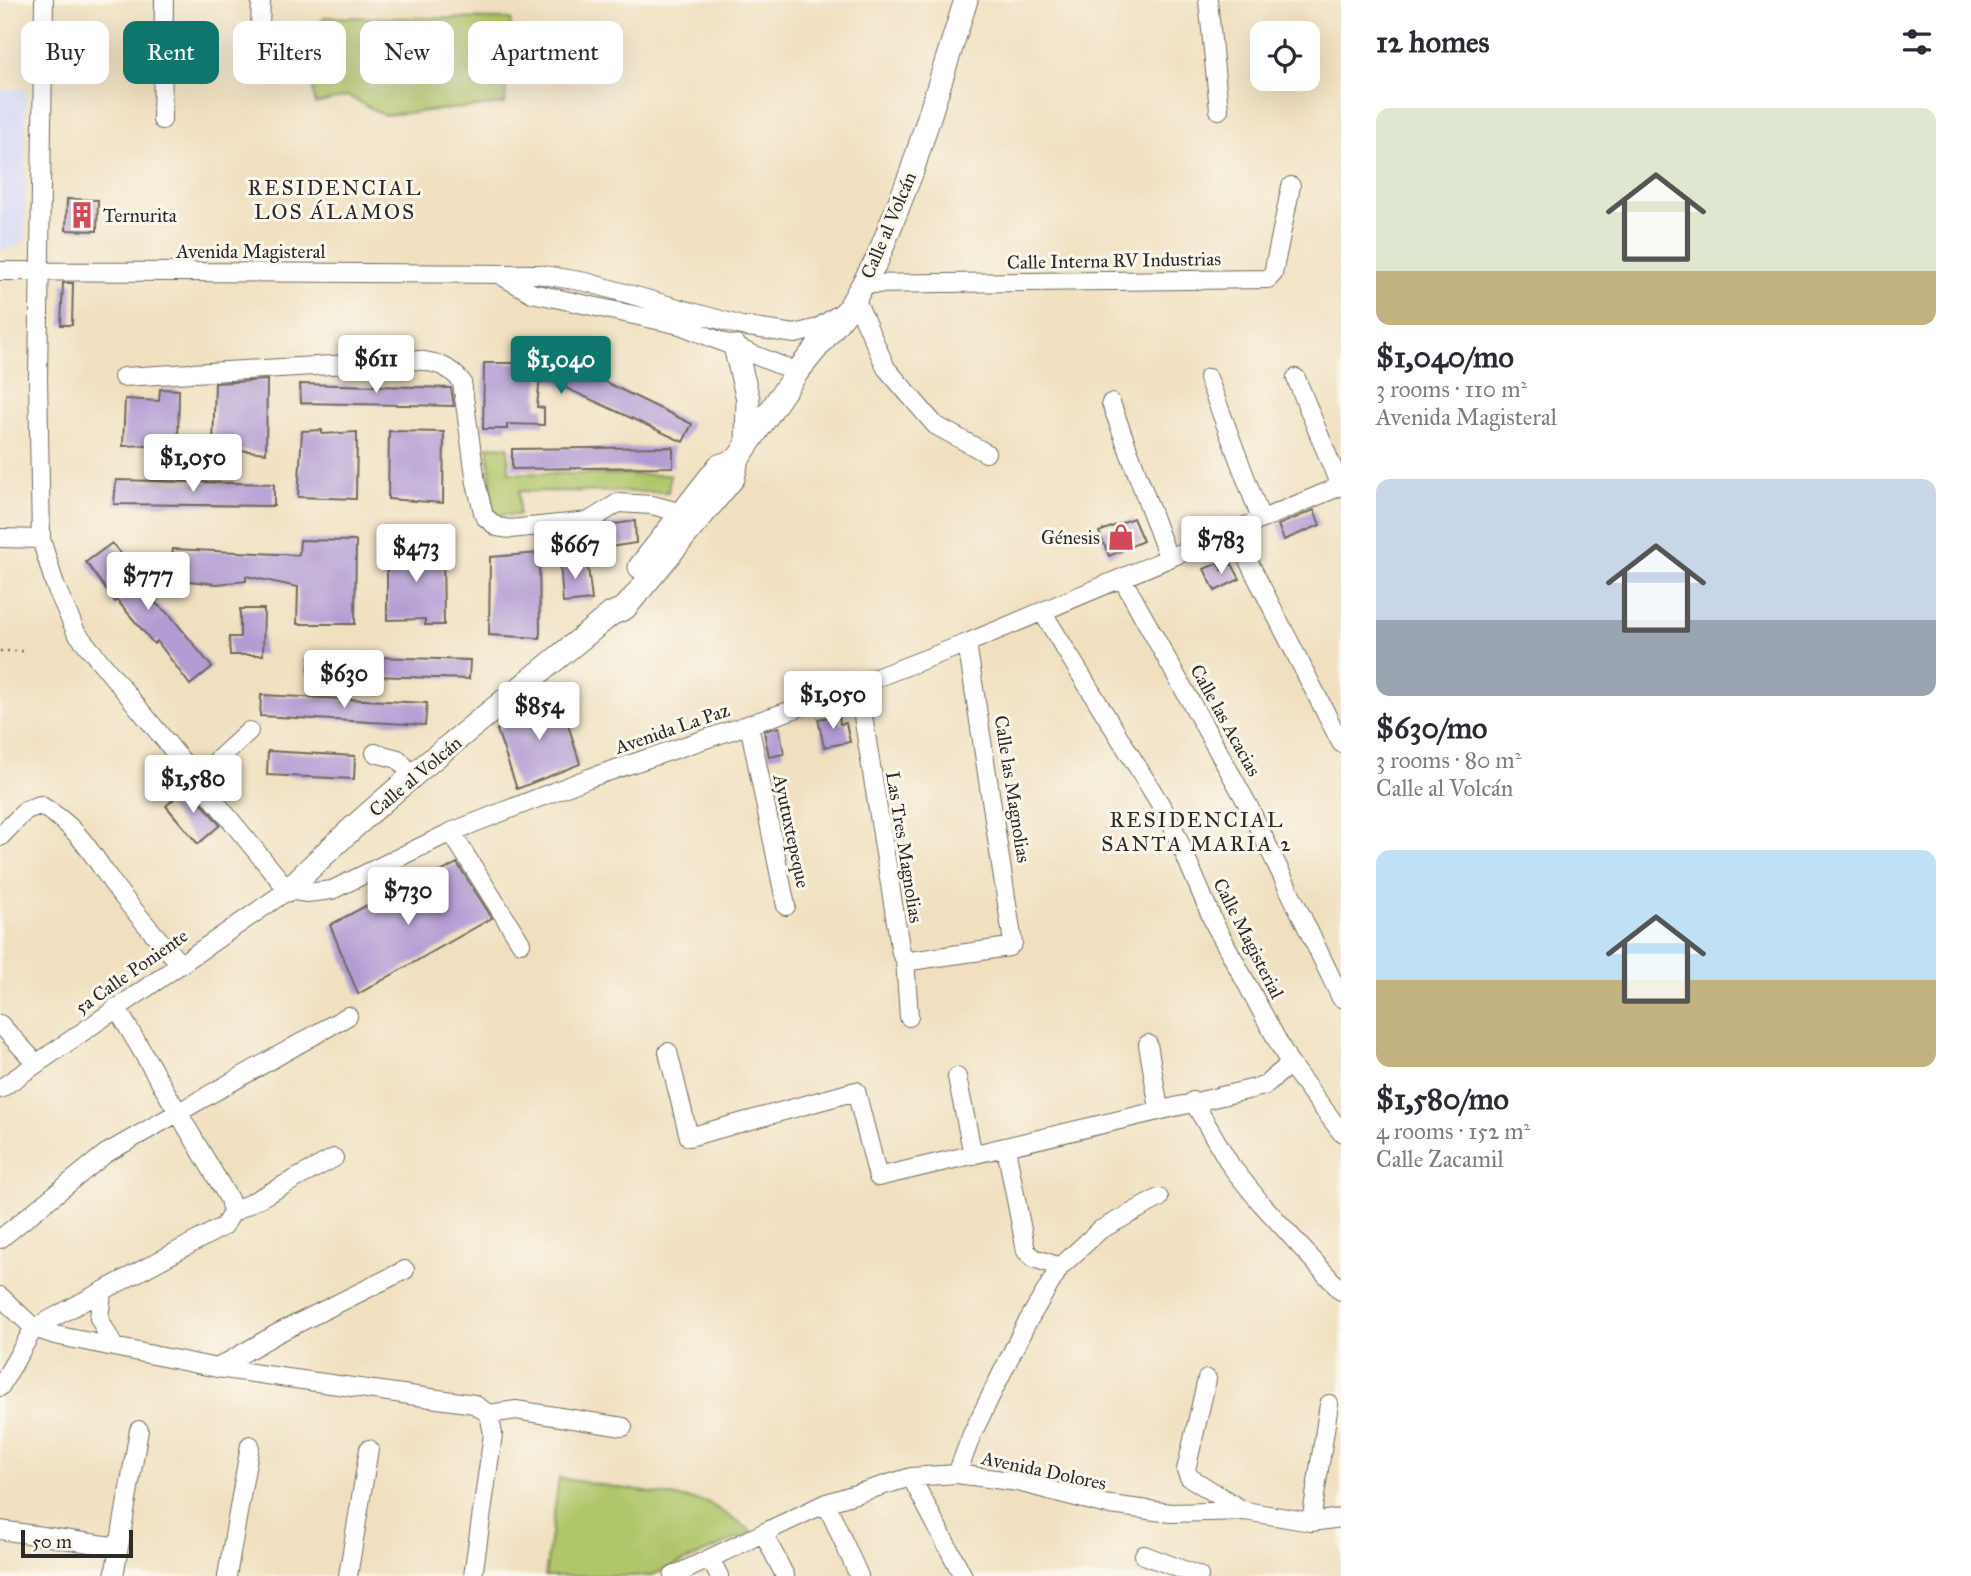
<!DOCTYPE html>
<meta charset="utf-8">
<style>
:root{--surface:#fff;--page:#f2f2f3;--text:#2b2b33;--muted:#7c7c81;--accent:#0f766e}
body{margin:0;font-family:"IM FELL Great Primer",serif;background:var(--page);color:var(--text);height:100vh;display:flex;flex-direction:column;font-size:26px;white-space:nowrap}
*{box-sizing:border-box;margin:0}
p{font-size:23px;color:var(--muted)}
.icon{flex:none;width:38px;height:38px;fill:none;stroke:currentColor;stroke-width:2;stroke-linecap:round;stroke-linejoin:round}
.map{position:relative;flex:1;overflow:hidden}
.side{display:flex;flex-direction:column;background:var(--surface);width:630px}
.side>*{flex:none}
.hud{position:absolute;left:21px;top:21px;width:665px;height:63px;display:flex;gap:14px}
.buttons{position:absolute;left:1250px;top:21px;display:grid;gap:14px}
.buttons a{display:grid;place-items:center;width:70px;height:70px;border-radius:14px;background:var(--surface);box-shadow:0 7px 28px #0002;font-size:35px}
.scale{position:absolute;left:21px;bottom:18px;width:112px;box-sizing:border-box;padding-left:7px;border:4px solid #2b2b2b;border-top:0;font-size:19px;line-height:24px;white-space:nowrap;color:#2b2b2b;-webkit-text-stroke:5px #fbf7ec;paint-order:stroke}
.price{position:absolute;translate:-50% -60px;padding:0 16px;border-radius:7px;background:#fff;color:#222;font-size:23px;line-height:46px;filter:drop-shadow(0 2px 4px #0008)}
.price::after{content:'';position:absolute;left:50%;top:42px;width:21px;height:16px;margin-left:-10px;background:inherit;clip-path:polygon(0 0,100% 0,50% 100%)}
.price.on{background:var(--accent);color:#fff}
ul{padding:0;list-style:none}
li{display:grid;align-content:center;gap:14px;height:371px;padding:0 35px}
li span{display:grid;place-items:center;height:217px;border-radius:14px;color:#555}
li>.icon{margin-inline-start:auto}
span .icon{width:126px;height:126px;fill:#fffc;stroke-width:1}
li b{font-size:30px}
h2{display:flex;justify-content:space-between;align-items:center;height:84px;padding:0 35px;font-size:30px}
.pill{padding:0 24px;border-radius:14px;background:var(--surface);box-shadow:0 7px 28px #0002;font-size:24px;line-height:63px}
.pill.on{background:var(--accent);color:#fff}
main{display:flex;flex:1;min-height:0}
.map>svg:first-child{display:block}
</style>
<main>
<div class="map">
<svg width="1341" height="1576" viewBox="0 0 1341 1576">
<rect width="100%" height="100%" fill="#fbf7ec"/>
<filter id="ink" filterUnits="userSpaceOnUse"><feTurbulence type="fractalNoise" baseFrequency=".0143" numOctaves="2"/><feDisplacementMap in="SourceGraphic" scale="14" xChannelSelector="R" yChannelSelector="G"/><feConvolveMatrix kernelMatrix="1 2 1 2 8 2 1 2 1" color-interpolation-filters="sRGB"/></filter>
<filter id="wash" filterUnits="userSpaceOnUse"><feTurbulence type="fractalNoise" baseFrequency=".00686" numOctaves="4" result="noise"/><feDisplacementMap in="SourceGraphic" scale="28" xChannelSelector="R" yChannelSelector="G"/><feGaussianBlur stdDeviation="1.57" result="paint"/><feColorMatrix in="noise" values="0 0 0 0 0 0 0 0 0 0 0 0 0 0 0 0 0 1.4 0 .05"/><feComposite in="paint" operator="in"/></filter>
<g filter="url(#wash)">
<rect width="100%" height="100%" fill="#f0e0c0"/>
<!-- built -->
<path fill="#d6d8f8" d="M26,89L25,237L17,247L0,251V90Z"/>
<!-- green -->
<path fill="#b0c66a" stroke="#6e784a" stroke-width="2" d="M326,17L511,19L505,104L384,115L348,96L315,104L307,32Z
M488,446L508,447L509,473L670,475L668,492L519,491V515H493Z
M559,1478L707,1502L753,1532L650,1576H545Z"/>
<g id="blocks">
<!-- building -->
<path fill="#b29cd3" d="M67,199L98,200L97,231L66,230Z
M63,283H73L72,325H61Z
M516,360H560L692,424L683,442L540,376L537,407L544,408V425L507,424V429H483L484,363H516Z
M267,380L266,453L213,447L215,383Z
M300,384L451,388L454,406L301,403Z
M160,389L179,390L178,444L123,446L125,399L159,401Z
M322,430V434L357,432L356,499L298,497L302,431Z
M389,431L444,432L443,503L388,499Z
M673,447V467L512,469V449Z
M116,480L274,484V506L114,504Z
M1314,510L1320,525L1284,540L1278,525Z
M1133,518L1143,541L1109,556L1099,532Z
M635,521L636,543L603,548L602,526Z
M300,540L356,541L355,624H297L298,587L246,576V581L217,584L170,579L173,549L299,555Z
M112,543L134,569L145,590L149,587L158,599L154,602L171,616L212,667L190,685L157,641L154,644L117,600L115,602L86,562Z
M387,545L443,547L444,625H425V619L387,620Z
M539,553L540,638L489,635L490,557Z
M587,559L592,600L563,603L560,561Z
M1218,563L1222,570L1232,564L1240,579L1215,591L1204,569Z
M240,609H264L263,655H230L229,637H240Z
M310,655L470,660L469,679L308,674Z
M557,688L580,764L517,789L497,730Z
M261,695L427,703L425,725L260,716Z
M839,715L840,724L846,723L850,742L824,747L818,719Z
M779,727L784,754L769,757L764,731Z
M268,751L355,756L354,779L267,775Z
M188,786L220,825L198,844L166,806Z
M457,863L492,918L358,994L330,925L371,903L375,909Z"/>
</g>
</g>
<g filter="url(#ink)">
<use href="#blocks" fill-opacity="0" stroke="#706a5f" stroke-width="2"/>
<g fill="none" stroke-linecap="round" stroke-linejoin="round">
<defs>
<path id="minor" d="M44,0L38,377L41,539L55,585L76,632L288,890
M1208,0L1219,110
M260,27L261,0
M162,120L164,0
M0,271L537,274L586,282L742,326L795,334L818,328L838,315
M502,276L532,293L680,325L797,372
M863,284L1268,279L1273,274L1291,186
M855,298L886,368L935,425L986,453
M123,377L418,360C438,363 449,366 462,382L476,483L484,516L497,527L510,529L589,521L618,503L652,505L682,513
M1208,378L1261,519
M1296,378L1340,486
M1111,403L1168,557
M1233,531L1341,743
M0,538L41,539
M1123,580L1248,805L1341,998
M1043,613L1170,820L1214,923L1290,1064L1341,1132
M858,685L901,953L905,959L909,1017
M749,724L786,906
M375,753L398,759L414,777
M197,779L249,731
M451,832L521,943
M0,837L26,810L40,805C80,828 90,852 116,888C136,914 158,938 179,963
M288,890L307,893L332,890L451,832L589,778L792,710L967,643L1341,486
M905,959L910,961L1009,947L1013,943L967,643
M116,1007L229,1199L232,1213
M0,1024L35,1062
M1148,1044L1159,1109
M668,1052L689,1137L856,1091L878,1177L1264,1086L1290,1064
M957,1077L973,1155
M0,1089L288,890
M1193,1101L1231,1166L1260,1202L1341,1291
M1006,1148L1026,1251L1034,1258L1060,1267
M0,1239L105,1154L348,1016
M102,1294L99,1318L113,1345
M0,1296L34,1328L55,1335L217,1368L474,1404L489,1414L516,1410L623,1427
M217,1368L278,1333L405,1270
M1207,1379L1186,1470L1189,1477L1242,1510
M0,1387L34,1328L224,1226L232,1213L334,1158
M957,1474L972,1434L1025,1326L1060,1267L1100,1230L1159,1198
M911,1477L963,1576
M826,1503L859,1576
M1311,1522L1329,1404
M0,1530L119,1547
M764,1534L785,1576
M1144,1555L1199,1576
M711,1560L719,1576
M114,1576L139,1430
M227,1576L250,1445
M348,1576L369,1449
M473,1576L493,1434L489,1414
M673,1576L826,1503L911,1477L957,1474L1018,1482L1103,1504L1171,1513L1245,1511L1311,1522L1341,1518"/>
<path id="major" d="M735,347L748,399L747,444
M640,567L719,466L737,460
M288,890C387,789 503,704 611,614L625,608L733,478L737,460L797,372L849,308L877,260L912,171L966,0"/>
</defs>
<!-- minor casing -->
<use href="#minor" stroke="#706a5f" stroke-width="20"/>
<!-- major casing -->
<use href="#major" stroke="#706a5f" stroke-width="25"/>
<!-- path -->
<path stroke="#706a5f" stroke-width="2.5" stroke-dasharray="2 5" stroke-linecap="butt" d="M0,651H26"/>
<!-- minor -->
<use href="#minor" stroke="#fff" stroke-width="18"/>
<!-- major -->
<use href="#major" stroke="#fff" stroke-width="23"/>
</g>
</g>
<!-- icons -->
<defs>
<symbol id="building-bare" viewBox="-9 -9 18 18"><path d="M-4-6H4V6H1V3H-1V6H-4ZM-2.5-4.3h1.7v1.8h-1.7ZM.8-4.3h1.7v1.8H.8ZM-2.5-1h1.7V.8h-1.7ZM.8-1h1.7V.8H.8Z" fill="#d1495b" stroke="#fbf7ec" stroke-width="2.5" paint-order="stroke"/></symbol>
<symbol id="shop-bare" viewBox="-9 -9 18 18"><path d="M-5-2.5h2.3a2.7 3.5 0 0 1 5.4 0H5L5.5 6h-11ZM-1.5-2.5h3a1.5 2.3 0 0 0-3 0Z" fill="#d1495b" stroke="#fbf7ec" stroke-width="2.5" paint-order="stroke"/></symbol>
</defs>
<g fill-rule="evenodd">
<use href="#building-bare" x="63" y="196" width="38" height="38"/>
<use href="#shop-bare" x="1102" y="518" width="38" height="38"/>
</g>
<g text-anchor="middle" stroke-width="6" stroke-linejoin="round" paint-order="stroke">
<!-- poi labels -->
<g font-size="19" fill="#2b2b2b" stroke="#fbf7ec" text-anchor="start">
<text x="103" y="222">Ternurita</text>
<text x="1100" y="544" text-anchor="end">Génesis</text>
</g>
<!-- street labels -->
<g font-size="19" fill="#2b2b2b" stroke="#fbf7ec">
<text transform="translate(888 225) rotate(-67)" y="7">Calle al Volcán</text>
<text x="251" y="258">Avenida Magisteral</text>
<text transform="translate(1114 260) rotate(-1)" y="7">Calle Interna RV Industrias</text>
<text transform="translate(1226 720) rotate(61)" y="7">Calle las Acacias</text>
<text transform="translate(672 728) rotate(-19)" y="7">Avenida La Paz</text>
<text transform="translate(415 776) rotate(-40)" y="7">Calle al Volcán</text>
<text transform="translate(1013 789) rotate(81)" y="7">Calle las Magnolias</text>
<text transform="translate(792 831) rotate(78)" y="7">Ayutuxtepeque</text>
<text transform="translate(905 847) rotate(81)" y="7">Las Tres Magnolias</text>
<text transform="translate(1249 938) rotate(63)" y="7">Calle Magisterial</text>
<text transform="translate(131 971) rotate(-35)" y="7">5a Calle Poniente</text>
<text transform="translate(1044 1470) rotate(12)" y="7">Avenida Dolores</text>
</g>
<!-- neighbourhood labels -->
<g font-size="21" letter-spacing="2" fill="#2b2b2b" stroke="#fbf7ec">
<text x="335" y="195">RESIDENCIAL<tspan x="335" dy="24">LOS ÁLAMOS</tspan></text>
<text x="1197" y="827">RESIDENCIAL<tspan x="1197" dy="24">SANTA MARIA 2</tspan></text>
</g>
</g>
</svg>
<div class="buttons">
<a><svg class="icon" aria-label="locate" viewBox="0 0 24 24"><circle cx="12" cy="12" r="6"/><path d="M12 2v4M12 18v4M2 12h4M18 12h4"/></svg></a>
</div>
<div class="scale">50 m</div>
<b class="price" style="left:376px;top:395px">$611</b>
<b class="price on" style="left:561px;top:396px">$1,040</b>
<b class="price" style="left:193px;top:494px">$1,050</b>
<b class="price" style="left:1221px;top:576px">$783</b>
<b class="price" style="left:575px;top:581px">$667</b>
<b class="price" style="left:416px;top:584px">$473</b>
<b class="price" style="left:148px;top:612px">$777</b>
<b class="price" style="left:344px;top:710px">$630</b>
<b class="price" style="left:833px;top:731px">$1,050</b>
<b class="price" style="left:539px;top:742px">$854</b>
<b class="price" style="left:193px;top:815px">$1,580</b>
<b class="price" style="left:408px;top:927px">$730</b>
<div class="hud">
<a class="pill">Buy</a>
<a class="pill on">Rent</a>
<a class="pill">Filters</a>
<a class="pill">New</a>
<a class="pill">Apartment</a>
</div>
</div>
<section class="side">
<h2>12 homes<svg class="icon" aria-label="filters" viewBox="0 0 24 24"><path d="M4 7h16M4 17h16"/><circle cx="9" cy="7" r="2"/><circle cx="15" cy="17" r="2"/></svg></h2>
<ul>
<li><span style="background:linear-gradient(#dfe7d0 75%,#c2b280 0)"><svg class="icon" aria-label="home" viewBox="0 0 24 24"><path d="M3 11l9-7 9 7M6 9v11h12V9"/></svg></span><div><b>$1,040/mo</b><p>3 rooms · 110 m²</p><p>Avenida Magisteral</p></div></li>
<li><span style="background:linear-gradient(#c9d6e8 65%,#9aa5b1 0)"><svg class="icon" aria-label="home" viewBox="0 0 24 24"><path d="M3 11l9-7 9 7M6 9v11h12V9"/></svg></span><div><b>$630/mo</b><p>3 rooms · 80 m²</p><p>Calle al Volcán</p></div></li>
<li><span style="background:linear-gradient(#bfe0f5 60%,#c2b280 0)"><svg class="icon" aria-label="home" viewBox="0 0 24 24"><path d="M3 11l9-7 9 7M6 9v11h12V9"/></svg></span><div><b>$1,580/mo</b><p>4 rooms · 152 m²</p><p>Calle Zacamil</p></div></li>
</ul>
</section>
</main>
